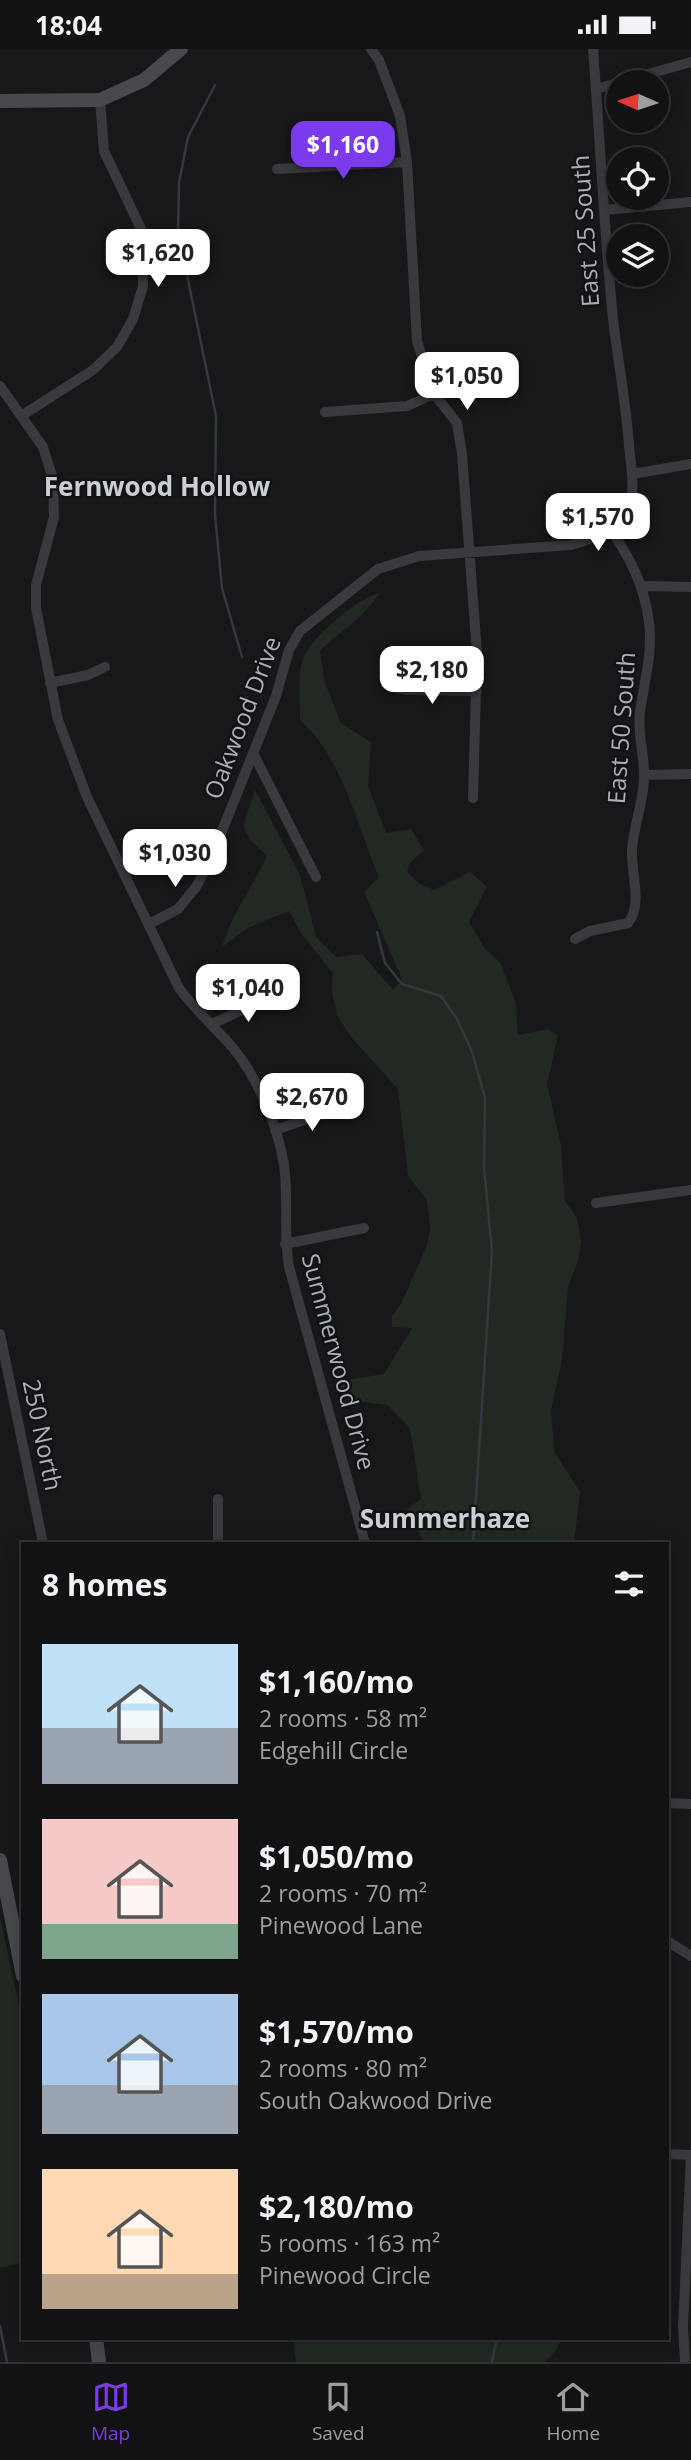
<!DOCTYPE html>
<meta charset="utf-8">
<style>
:root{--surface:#121214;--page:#1f2022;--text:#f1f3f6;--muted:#9c9ea0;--line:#313234;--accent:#7c3aed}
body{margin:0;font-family:"Open Sans",sans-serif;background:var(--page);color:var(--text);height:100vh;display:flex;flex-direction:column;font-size:26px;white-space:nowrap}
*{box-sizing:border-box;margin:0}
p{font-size:23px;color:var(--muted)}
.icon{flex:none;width:38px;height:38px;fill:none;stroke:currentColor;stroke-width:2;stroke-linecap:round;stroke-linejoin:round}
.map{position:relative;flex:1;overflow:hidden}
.side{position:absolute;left:21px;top:1493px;width:648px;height:798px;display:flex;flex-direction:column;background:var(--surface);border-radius:0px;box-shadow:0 4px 18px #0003,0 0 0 2px var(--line)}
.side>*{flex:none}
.needle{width:46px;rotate:273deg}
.controls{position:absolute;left:606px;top:21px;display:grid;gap:14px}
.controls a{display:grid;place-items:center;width:63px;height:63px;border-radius:50%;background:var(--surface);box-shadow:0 4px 18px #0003,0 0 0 2px var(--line);font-size:35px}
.price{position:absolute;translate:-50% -60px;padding:0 16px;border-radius:14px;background:#fff;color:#222;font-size:23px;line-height:46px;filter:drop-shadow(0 2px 4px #0008)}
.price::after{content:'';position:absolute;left:50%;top:42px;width:21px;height:16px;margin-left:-10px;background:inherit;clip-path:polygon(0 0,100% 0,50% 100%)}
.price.active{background:var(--accent);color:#fff}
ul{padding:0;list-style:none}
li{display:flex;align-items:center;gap:21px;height:175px;padding:0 21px}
li span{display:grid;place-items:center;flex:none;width:196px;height:140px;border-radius:0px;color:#555}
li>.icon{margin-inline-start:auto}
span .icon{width:84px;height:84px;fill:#fffc;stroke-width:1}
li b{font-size:30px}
h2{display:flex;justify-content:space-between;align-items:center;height:84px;padding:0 21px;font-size:30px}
.status{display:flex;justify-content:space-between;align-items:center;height:49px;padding:0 35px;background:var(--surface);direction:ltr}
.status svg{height:19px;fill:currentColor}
.menu{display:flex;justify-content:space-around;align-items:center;height:98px;border-top:2px solid var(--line);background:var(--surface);font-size:19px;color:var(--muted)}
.menu a{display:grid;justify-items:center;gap:4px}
.menu .active{color:var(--accent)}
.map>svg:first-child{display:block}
</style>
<div class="status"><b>18:04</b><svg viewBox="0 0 49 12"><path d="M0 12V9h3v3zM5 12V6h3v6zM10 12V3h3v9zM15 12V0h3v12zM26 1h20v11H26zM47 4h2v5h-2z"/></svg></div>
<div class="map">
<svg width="691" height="2313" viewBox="0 0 691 2313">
<rect width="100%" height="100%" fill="#18181a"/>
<!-- green -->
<path fill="#222922" d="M380,544C363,570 342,580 320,602L325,634L341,674L371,693L368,737L386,784L411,780L424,801L409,815L407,823L420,835L434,841L470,823L487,838L469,873L485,900L500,913L516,955L518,986L548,980L558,987L547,1035L561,1096L565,1152L577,1169L581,1191L579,1209L568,1239L562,1311L551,1361L554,1402L580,1443L574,1494H424L407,1460L421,1450L410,1379L387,1356L342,1350L335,1333L384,1325L412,1279L392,1278V1267L401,1255L426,1199L430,1180L427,1151L408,1127L398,1040L351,988L337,966L332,944L333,924L301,884L289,862L248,879L222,898C231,865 253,838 267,807L251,792L243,777L255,741L300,826L316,888L336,908L362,905L393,941L402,930L364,843L379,828C357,777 343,709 300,671C300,651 297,629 303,610C309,590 360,547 380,544Z
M0,1868L23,1976V2213L0,2219Z
M293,2289H562L555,2303L544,2313H296Z"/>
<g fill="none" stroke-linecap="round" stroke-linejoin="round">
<!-- stream -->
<path stroke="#303a3f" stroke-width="2.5" d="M215,36L188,88L179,134L178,182L216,367L215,466L222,539L242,608
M255,638L258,645
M377,883L385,914L402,935L441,947L457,970L472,1003L485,1049L484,1118L492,1202L473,1494
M0,2277L7,2313
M492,2313L497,2289"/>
<!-- street -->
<path stroke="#393a3e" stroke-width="10" d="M371,0L379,11L400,67L407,113L417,292L434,345L457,374L462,405L477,604L473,749
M619,33L691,13
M596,40L618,34
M277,120L407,113
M605,161L691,153
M0,337L43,398L53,430L54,468L36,536V559L58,671L87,748L179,939C195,961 215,978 233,999C258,1029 278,1077 284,1116C289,1150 283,1184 289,1218L365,1494
M325,363L407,357L434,345
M21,367L93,321L117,298L133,270L143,237L142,182L104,102L100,51
M632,425L691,415
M643,537L691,538
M50,634L88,626L105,618
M392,638L406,641L477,642
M253,704L316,828
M644,726L691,725
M149,875L178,860L196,838L210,812L276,647L289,601L300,582L378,520L419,507L571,496C599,488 626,476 632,444C634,429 630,411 629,396C626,354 618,312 613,270C604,180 600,90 593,0
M575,890L590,882L628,874C643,855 631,826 632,802C633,777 644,753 644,728C645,706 637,685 640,663C644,633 653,604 649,573C644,536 631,510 610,480
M212,975L261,952L279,953
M275,1081L339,1059
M596,1154L691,1141
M285,1195L364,1179
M0,1285L43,1494
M218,1450V1494
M667,1754L691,1755
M667,1892L691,1907
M667,2105L691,2106L683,2278L685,2313"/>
<!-- secondary -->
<path stroke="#47494e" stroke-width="14" d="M0,52L100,51L144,31L181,0
M0,1811L23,1927
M96,2289L99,2313"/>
</g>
<g text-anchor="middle" stroke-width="5" stroke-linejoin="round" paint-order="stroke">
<!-- street labels -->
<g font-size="24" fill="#abb0b8" stroke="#131315">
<text transform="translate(586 182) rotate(-94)" y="8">East 25 South</text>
<text transform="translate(243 669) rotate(-69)" y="8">Oakwood Drive</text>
<text transform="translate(622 679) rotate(-86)" y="8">East 50 South</text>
<text transform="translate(338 1313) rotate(75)" y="8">Summerwood Drive</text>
<text transform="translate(42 1386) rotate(78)" y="8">250 North</text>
</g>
<!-- neighbourhood labels -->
<g font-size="26" font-weight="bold" fill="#cbcfd5" stroke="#131315">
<text x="157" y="447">Fernwood Hollow</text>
<text x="445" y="1479">Summerhaze</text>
</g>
</g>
</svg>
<div class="controls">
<a><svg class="needle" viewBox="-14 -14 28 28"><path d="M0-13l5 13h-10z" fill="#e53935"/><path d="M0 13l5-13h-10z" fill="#9c9ea0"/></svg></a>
<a><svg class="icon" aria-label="locate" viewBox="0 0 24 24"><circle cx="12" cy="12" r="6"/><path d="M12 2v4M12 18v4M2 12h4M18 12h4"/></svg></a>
<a><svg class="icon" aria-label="layers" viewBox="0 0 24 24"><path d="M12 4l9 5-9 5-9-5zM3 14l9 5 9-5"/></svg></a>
</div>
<b class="price active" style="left:343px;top:132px">$1,160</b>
<b class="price" style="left:158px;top:240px">$1,620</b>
<b class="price" style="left:467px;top:363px">$1,050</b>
<b class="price" style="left:598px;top:504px">$1,570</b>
<b class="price" style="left:432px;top:657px">$2,180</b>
<b class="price" style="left:175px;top:840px">$1,030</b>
<b class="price" style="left:248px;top:975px">$1,040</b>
<b class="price" style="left:312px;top:1084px">$2,670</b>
<section class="side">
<h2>8 homes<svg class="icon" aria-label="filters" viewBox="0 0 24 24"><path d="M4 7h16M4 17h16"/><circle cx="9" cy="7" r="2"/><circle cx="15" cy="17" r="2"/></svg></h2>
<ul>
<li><span style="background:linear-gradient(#bfe0f5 60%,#9aa5b1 0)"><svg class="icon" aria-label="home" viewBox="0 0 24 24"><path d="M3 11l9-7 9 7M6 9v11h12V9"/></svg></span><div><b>$1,160/mo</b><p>2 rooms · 58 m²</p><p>Edgehill Circle</p></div></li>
<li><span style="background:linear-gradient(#f6c9c9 75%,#7fa58c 0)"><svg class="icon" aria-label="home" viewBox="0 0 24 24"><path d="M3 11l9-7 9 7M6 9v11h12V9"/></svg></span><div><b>$1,050/mo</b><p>2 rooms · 70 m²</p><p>Pinewood Lane</p></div></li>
<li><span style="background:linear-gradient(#a9c7e8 65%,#9aa5b1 0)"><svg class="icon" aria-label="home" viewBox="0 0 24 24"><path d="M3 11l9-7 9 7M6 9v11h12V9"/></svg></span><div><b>$1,570/mo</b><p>2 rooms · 80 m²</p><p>South Oakwood Drive</p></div></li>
<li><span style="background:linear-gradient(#ffd9b3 75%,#b9a48a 0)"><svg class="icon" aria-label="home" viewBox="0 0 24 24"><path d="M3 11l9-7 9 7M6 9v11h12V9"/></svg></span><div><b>$2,180/mo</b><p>5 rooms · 163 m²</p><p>Pinewood Circle</p></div></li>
</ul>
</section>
</div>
<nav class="menu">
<a class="active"><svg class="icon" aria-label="map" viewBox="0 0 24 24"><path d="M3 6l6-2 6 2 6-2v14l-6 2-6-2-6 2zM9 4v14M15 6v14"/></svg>Map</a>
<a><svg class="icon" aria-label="saved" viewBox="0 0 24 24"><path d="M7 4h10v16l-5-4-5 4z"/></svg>Saved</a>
<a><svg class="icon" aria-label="home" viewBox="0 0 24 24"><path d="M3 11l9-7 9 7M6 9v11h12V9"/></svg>Home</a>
</nav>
